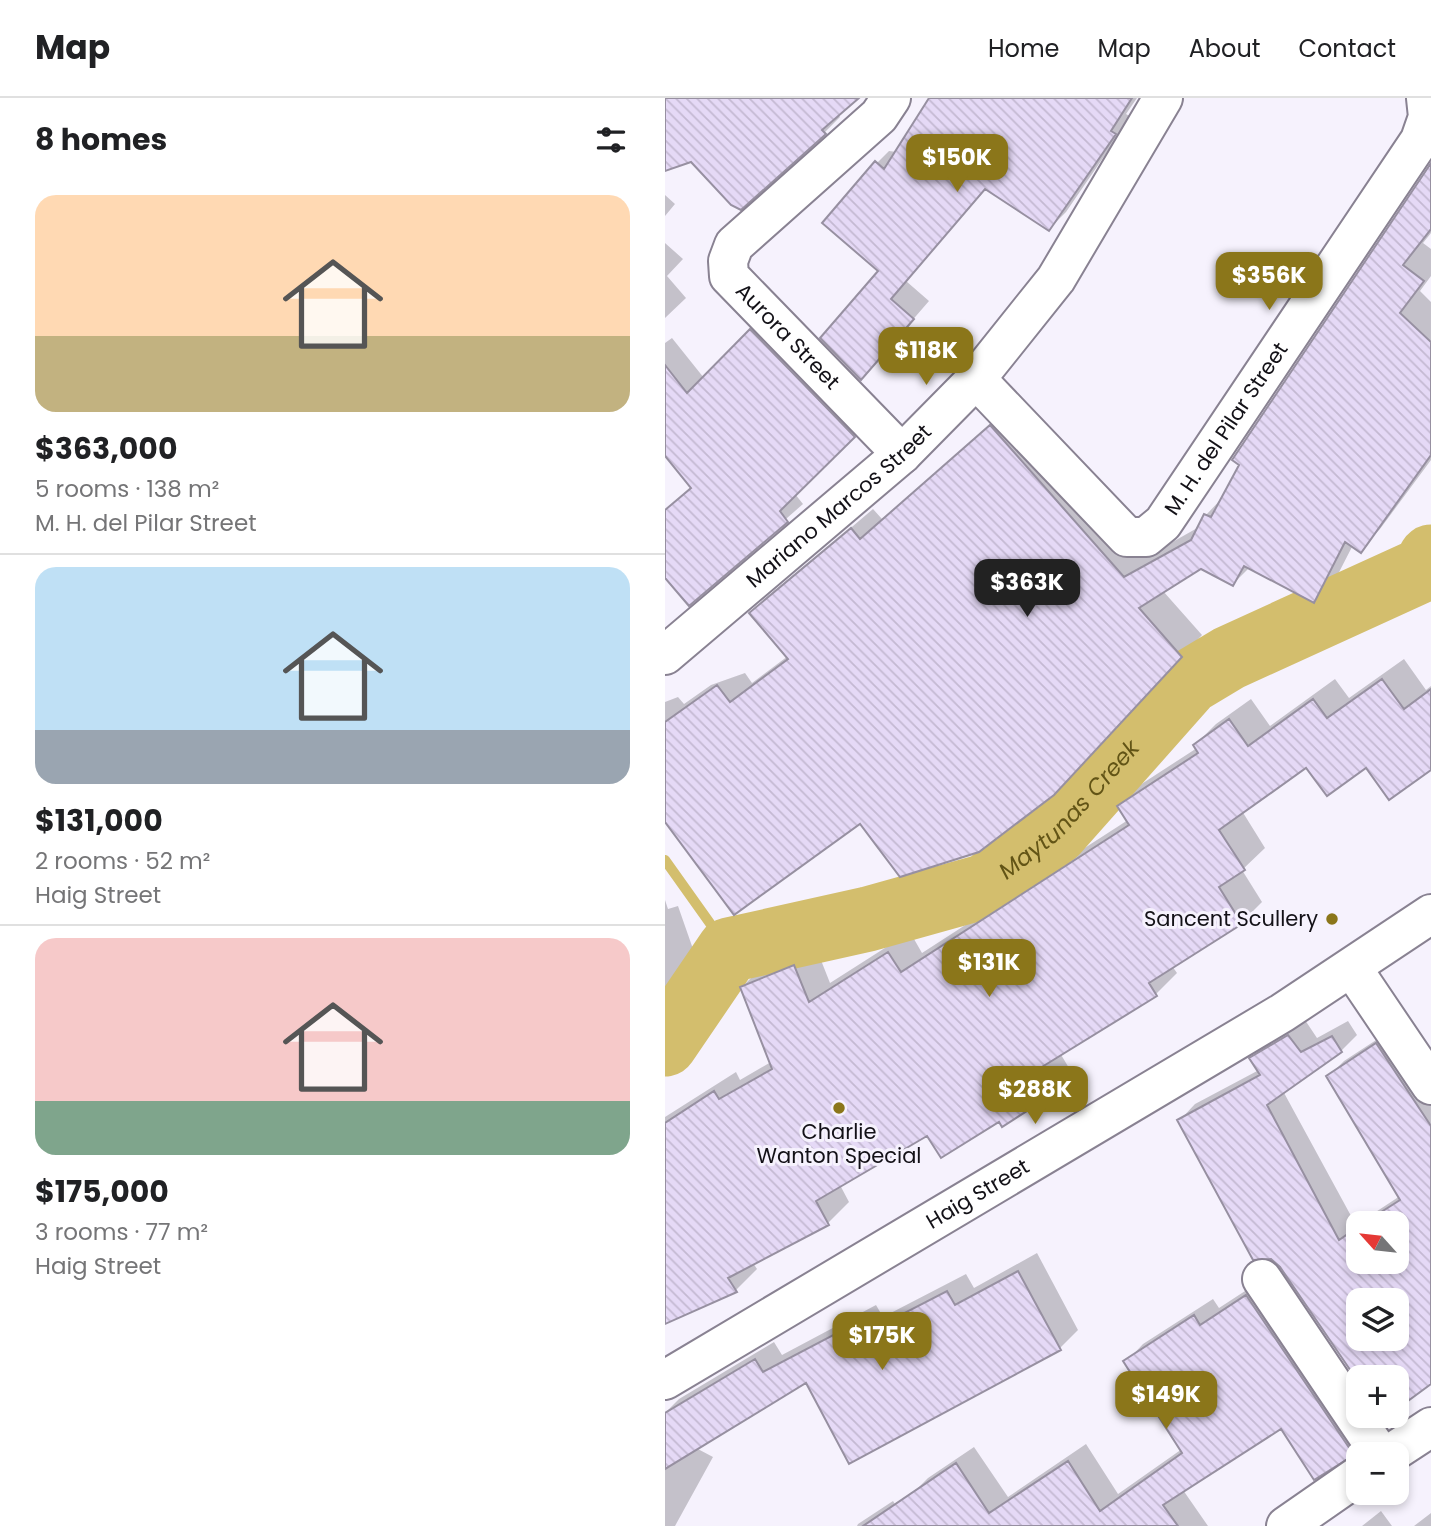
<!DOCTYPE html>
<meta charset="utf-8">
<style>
:root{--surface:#fff;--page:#f6f6f6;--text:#202124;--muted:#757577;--line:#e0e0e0;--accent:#8b761a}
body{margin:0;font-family:Poppins,sans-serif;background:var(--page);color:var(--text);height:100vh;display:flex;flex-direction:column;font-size:26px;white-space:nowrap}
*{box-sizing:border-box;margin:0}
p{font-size:23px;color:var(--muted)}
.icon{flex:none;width:38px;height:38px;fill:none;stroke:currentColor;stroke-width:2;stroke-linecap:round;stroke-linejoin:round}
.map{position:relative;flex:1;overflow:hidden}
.drawer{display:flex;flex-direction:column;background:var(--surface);width:665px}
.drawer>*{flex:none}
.needle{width:46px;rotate:297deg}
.controls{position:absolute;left:681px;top:1113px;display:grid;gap:14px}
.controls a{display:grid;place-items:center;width:63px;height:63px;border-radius:14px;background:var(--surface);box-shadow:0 4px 10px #0003;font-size:35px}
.price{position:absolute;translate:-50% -60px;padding:0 16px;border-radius:14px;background:var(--accent);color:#fff;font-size:23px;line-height:46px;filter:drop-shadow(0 2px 4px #0008)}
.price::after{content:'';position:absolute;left:50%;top:42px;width:21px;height:16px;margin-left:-10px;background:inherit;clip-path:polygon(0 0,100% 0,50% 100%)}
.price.active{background:#222;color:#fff}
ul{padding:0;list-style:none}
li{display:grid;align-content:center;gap:14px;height:371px;padding:0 35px}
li+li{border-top:2px solid var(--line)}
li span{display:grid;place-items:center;height:217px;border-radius:21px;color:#555}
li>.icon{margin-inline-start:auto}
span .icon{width:126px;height:126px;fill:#fffc;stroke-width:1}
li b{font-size:30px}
h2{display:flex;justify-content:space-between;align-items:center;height:84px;padding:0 35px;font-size:30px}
header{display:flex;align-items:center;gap:42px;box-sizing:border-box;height:98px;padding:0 35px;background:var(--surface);border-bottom:2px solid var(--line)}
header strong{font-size:33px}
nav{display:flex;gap:38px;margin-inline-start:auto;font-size:24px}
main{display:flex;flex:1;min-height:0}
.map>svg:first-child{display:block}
</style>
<header>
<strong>Map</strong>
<nav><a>Home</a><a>Map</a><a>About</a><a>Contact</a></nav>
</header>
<main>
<section class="drawer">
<h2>8 homes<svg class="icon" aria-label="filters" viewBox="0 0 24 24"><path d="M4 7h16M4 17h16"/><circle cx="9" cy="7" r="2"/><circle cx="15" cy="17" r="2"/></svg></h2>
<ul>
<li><span style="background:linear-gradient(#ffd9b3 65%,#c2b280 0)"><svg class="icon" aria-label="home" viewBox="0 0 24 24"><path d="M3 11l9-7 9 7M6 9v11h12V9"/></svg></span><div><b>$363,000</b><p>5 rooms · 138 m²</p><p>M. H. del Pilar Street</p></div></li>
<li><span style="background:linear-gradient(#bfe0f5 75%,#9aa5b1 0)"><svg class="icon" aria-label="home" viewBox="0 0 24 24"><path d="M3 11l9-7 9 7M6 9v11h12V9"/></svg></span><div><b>$131,000</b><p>2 rooms · 52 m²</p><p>Haig Street</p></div></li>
<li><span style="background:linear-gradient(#f6c9c9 75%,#7fa58c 0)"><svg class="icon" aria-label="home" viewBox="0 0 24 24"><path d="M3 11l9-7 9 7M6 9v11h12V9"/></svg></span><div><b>$175,000</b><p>3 rooms · 77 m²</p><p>Haig Street</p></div></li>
</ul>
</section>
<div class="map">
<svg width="766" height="1428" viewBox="0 0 766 1428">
<defs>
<pattern id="building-back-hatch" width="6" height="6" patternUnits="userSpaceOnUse" patternTransform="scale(1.75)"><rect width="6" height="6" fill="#e5d9f6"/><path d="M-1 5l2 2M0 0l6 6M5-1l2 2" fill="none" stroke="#c4b9d2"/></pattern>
</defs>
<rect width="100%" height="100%" fill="#f6f2fd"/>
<!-- shadow -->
<path fill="#0003" fill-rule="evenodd" d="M0,0H191L173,16L175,19L159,35L27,62L0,71Z
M267,0H472L461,16L466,19L401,114L384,131L322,90L241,183L264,203L212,263L215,173L207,70L224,53L232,54Z
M766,68V135L758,145L766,151V178L755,193L766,204V362L715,431L694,452L688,447L670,482L649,503L585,469L568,486L536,469L498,493L537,537L410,673L196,724L0,719V604L13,599L19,606L46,587L80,575L87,585L123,558L86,515L208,411L217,421L347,308L481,459L534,429L541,417L559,398Z
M0,97L10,106L0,118Z
M0,145L18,161L2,178L21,200L0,220Z
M102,216L205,322L130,396L138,406L24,506L0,477V412L27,389L0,355V245L7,240L39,280Z
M739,561L761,592L766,588V670L641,667L577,713L600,750L577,772L597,804L576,825L507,868L512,875L491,896L395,955L407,975L386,996L338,1027L334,1022L263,1036L175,1087L184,1104L163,1125L88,1165L92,1171L71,1192L0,1224V1019L71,974L75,982L106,964L77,889L98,868L150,847L165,885L245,834L257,855L463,722L454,708L475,687L532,650L530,647L551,626L586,601L605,628L670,581L684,600Z
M0,802L3,811L13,808L35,871L16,890L0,896Z
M640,922L652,940L683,923L692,937L676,953L618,993L691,1127L693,1126V1164H732V1125H694L735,1098L663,979L679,963L728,931L766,986V1284L732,1309V1279L693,1281L515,1022L530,1006L594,972L586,960L602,945ZM693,1202H732V1241H693Z
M372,1155L413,1232L395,1250L142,1282L31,1350L48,1359L10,1428H0V1315L14,1301L109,1244L117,1257L211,1207L218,1219L301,1176L309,1190Z
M600,1180L706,1338L688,1355L649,1380L616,1328L518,1392L543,1428H266L245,1398L263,1380L309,1349L343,1399L421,1346L453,1396L517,1351L461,1264L478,1246L548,1201L554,1210Z
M228,1403L244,1428H192L193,1426Z
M716,1413L727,1428H697Z
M766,1415V1428H749Z"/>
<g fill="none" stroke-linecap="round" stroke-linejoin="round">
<!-- stream -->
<path stroke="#d3be6d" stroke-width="10" d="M0,762L64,852"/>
<!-- river -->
<path stroke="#d3be6d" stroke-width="65" id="s1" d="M0,946L64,852L203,821L321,788L391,734L524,584L564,560L759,471L766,459"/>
</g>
<!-- building -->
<path fill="url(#building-back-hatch)" stroke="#9790a1" stroke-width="2" fill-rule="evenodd" d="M0,0H194L157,32L161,36L76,112L66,107L26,64L0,73Z
M264,0H467L446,33L451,36L384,133L320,91L226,201L249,221L196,282L155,240L213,173L157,125L210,63L219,71Z
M766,65V131L738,167L759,183L735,215L766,244V357L696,455L680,444L649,505L579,468L568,488L536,471L474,510L517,559L389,697L314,754L235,779L195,726L69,817L0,724V624L52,587L65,604L123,561L84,515L186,430L195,441L325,327L459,479L526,442L539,416L546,419L574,367L567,362Z
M85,231L190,339L115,413L123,424L24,508L0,480V412L26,390L0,358V267L22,295Z
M717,581L739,611L766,591V672L724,702L701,670L662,698L641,670L554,732L580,772L554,789L577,826L484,885L492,898L372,972L387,997L337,1029L334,1024L276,1060L262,1038L151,1103L164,1127L63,1180L72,1194L0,1226V1025L49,993L54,1001L107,971L75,889L129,867L144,904L223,854L236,874L464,727L452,708L533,655L528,647L564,621L583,648L648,601L662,620Z
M623,937L636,954L667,938L677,954L602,1007L674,1142L693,1129V1164H732V1125H699L735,1102L661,978L711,945L766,1028V1286L732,1311V1279H690L615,1169L606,1161L588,1162L512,1022L595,977L584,960ZM693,1202H732V1241H693Z
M353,1173L396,1252L184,1366L141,1285L0,1371V1315L90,1261L98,1274L193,1224L199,1236L282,1193L290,1207Z
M581,1197L689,1357L649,1382L616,1331L498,1407L513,1428H198L291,1365L324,1415L403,1363L435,1413L517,1355L458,1263L529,1217L535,1227Z"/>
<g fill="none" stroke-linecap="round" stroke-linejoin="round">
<defs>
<g id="minor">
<path id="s2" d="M226,0L214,18L69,147L63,163L64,178L237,356"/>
<path id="s3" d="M311,281L462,439H481L498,425L755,42L763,19L761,0"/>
<path id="s4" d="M0,557L237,356L311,281L391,181L498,0"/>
<path d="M687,870L766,987"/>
<path d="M597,1181L715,1356"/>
<path d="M725,1356L766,1329"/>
<path d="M621,1428L693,1378"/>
</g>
<g id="major">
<path id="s5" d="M0,1282L617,915L766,816"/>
</g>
</defs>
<!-- minor casing -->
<use href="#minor" stroke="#898292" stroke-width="42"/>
<!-- major casing -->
<use href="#major" stroke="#898292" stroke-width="42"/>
<!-- minor -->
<use href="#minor" stroke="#fff" stroke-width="38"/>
<!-- major -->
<use href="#major" stroke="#fff" stroke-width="38"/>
</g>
<!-- markers -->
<g fill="#8b761a" stroke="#f6f2fd" stroke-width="2.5">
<circle cx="667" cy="821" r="7"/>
<circle cx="174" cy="1010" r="7"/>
</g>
<g text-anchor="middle" stroke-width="6" stroke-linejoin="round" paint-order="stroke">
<!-- street labels -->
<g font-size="21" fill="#131117" stroke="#f6f2fd">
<text dy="7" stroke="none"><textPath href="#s2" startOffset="332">Aurora Street</textPath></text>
<text dy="7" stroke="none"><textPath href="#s3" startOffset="373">M. H. del Pilar Street</textPath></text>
<text dy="7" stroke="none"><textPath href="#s4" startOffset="229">Mariano Marcos Street</textPath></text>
<text dy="7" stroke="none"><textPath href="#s5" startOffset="364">Haig Street</textPath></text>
</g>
<!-- poi labels -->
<g font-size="21" fill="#131117" stroke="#f6f2fd" text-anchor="end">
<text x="653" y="828">Sancent Scullery</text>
<text x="174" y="1041" text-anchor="middle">Charlie<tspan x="174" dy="24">Wanton Special</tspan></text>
</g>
<!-- water labels -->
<g font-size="23" font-style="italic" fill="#625416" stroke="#f6f2fd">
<text dy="8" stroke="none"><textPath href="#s1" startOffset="492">Maytunas Creek</textPath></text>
</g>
</g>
</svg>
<div class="controls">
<a><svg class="needle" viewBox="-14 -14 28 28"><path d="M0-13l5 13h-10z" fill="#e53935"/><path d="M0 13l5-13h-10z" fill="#757577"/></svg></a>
<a><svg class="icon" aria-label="layers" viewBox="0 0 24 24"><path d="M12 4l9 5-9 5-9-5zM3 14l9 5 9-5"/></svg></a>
<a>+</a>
<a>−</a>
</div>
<b class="price" style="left:292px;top:96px">$150K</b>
<b class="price" style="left:604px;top:214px">$356K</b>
<b class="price" style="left:261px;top:289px">$118K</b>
<b class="price active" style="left:362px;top:521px">$363K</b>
<b class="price" style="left:324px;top:901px">$131K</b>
<b class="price" style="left:370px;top:1028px">$288K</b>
<b class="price" style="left:217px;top:1274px">$175K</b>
<b class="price" style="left:501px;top:1333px">$149K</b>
</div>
</main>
